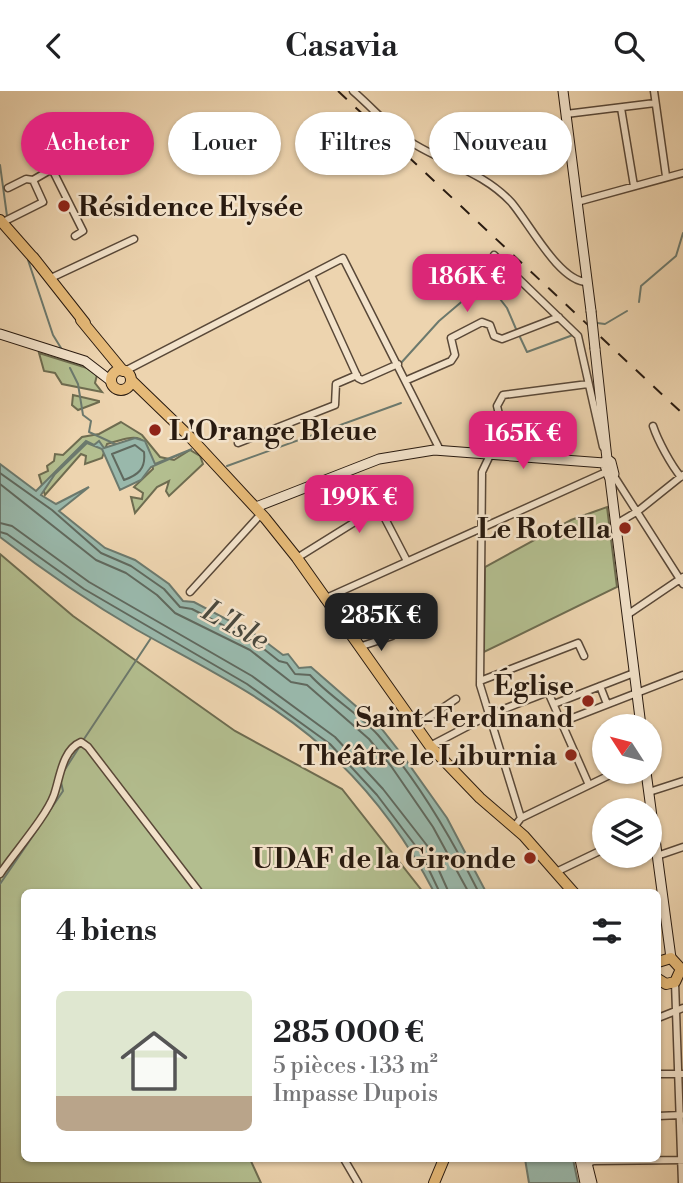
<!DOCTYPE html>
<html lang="fr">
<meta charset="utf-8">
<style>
:root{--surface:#fff;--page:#f6f6f6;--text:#202124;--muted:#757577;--accent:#db2777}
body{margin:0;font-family:"Libre Bodoni",serif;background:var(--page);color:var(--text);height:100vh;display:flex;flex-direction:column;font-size:26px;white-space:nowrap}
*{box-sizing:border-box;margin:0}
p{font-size:23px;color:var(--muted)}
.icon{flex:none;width:38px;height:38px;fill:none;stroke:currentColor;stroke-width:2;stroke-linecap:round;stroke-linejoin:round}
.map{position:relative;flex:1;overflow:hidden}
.panel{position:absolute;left:21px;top:798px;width:640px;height:273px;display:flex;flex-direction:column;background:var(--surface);border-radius:10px;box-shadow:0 2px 5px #0004}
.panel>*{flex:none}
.top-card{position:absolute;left:21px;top:21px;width:642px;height:63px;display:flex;gap:14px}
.needle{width:46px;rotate:306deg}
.tools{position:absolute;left:592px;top:623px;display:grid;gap:14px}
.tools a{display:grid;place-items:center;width:70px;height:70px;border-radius:50%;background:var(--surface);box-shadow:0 2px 5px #0004;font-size:35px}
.price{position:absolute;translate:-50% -60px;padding:0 16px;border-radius:14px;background:var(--accent);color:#fff;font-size:23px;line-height:46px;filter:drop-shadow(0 2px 4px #0008)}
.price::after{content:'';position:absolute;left:50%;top:42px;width:21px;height:16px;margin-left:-10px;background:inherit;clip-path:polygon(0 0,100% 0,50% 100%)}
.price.current{background:#222;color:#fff}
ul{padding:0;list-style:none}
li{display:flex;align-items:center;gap:21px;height:175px;padding:0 35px}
li span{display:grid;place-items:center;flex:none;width:196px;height:140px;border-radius:10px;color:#555}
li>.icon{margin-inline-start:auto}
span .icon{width:84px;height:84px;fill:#fffc;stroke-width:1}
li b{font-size:30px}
h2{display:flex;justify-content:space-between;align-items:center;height:84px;padding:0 35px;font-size:30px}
.pill{padding:0 24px;border-radius:32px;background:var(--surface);box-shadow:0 2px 5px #0004;font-size:24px;line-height:63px}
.pill.current{background:var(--accent);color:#fff}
header{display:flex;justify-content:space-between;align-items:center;height:91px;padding:0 35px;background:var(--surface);font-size:32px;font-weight:600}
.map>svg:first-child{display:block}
</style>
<header><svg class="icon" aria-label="back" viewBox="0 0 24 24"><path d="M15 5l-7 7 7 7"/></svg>Casavia<svg class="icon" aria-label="search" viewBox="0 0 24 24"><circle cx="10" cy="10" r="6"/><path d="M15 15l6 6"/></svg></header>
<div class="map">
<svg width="683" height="1092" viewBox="0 0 683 1092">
<rect width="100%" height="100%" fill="#edd4af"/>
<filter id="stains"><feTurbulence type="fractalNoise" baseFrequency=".00286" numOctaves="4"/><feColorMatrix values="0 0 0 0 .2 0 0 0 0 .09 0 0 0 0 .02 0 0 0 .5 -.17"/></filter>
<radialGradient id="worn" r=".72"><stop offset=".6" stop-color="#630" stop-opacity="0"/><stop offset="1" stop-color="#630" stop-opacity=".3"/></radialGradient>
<!-- green -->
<path fill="#b3be8f" stroke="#6e6c50" stroke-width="2" d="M39,262L87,277L97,284L95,292L102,301L62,293L55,282L44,280Z
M73,304L99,310V311L78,319L72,314Z
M121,331L142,344L160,366L174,369L190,359L200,365L203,373L169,405L166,400L169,390L157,396L135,422L131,406L142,408L143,402L134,396L153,378C147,341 139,343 107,353L102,367L85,373L86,365L81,363L45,404L39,384L48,380L47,375L54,370L55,363L63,364L82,346L99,343Z
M607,416L617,496L484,561L485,476L571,429Z
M0,463L73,525L235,640L342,698L423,801L24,802V1068H250L261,1092H0Z"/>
<!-- water -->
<path fill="#99b8ab" stroke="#6c796d" stroke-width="2" d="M135,347L145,350L155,373L192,358L151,376L141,389L120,399L102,358L87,352L55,383L41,404L56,413L89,396L59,420L105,457L135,469L169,493L183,510L194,511L258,545L283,564L288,563L299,577L311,576L381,637L403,665L447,727L486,801H434C407,749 369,698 325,658C270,608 201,575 137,539C89,511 44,480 0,446V373L36,400L86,350L94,354L99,350L104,357Z
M525,1068H573L578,1092H529Z"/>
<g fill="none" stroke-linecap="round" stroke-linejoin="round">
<!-- shore -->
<path stroke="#60695e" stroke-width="2" d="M135,354L144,361C146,378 138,384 124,389L112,363Z
M0,382L52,419L101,462L131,475L164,498L180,516L192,518L255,551L279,570L287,572L295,583L310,584C330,606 358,622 378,644C419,691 451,746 479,802
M0,393L96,469L126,482L157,504L175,522L250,559L291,591L307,594L369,648L391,675L433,736L469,802
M0,432L12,435L89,491L252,585L335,646L383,698L429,757L449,802
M0,441L7,443L84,498L247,593L330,653L377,704L421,762L440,802"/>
<!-- stream -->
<path stroke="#6c796d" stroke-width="2" d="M0,74L7,125
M28,169L53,244L61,257
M639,211L641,195L676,165L683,142
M597,232L605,233L627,220
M519,244L527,261L573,244
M401,272L439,230L486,190L507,217L516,238
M70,277L78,293L83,324L91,330L89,341L115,353
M227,375L401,312
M84,648L151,547
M64,680L80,655
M46,725L63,700L61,691
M0,793L39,736"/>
<defs>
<path id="street" d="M353,0C374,18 391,39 414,53C447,73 484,82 511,111C528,130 559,191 587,191
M654,0L666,85
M621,17L634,95
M566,23L655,12
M33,89L52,78L83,140L75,145
M577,111L683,82
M7,129L43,111L33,89L26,88L8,97
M494,164L578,245L603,356
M311,184L358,287L362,289L398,273
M51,187L134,148
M125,280L343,167L440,359
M407,289L451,270L455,264L451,247L482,231L490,234L494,245L502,248L559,226
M653,335C658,350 671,374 681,386
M238,352L335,314L336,293L357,284
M491,362L482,381L480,594L521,727
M509,364L497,315L503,304L588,293
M614,385L683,493
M616,433L638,420L683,384
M297,467L379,416L407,470
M190,501L261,423
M324,508L606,381
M627,524L683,486
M359,556L392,545
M480,590L578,552L584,565
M600,595L607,613
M554,613L634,582
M562,631L683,584
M416,635L456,608
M430,655L491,623L548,601L589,694
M649,701L683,690
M514,736L521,727L616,681
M657,765L683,756
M556,781L604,758
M0,783C14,762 46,726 54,704C60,687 62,659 81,651L88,656L200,802
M675,891L682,1092
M658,927L683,917
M658,983H683
M658,1025L681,1024
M344,1068L358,1092
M587,1073L593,1070L683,1069"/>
<path id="secondary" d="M563,0L591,220
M0,243L85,270L111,290
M595,258L607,368
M610,388L614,383L611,371L607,368L604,372L610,388L641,635
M256,416L379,368L434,359L604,372
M646,681L671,867
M580,1068L585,1092
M586,1068L592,1092"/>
<path id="primary" d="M0,129L37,171
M33,166L85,232
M81,229L123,280
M111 289a10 10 0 1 1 20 0a10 10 0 1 1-20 0Z
M131,289L190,346L265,427L297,467L430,655L480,707L524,745L574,802
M658,871L671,867L681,878L675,891L666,893L658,888
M434,1092L444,1068"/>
</defs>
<!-- street casing -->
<use href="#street" stroke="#594838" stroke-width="9"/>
<!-- secondary casing -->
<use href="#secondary" stroke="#281a10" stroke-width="11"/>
<!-- primary casing -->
<use href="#primary" stroke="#281a10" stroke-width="12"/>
<!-- street -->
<use href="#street" stroke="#f3e3cb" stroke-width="6"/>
<!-- secondary -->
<use href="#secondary" stroke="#f3e3cb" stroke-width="9"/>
<!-- primary -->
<use href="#primary" stroke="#e6ba78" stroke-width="10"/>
<!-- rail -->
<path stroke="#281a10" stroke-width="2" stroke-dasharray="12 12" stroke-linecap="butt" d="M338,0L683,323"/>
<defs>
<path id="secondary-bridge" d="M591,220L595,258"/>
</defs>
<!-- secondary-bridge casing -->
<use href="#secondary-bridge" stroke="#281a10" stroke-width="11" stroke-linecap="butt"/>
<!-- secondary-bridge -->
<use href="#secondary-bridge" stroke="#f3e3cb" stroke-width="9"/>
</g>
<!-- markers -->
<g fill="#8f2418" stroke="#f3e3cb" stroke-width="2.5">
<circle cx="64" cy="115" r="7"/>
<circle cx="155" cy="339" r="7"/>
<circle cx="625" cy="437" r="7"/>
<circle cx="588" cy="610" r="7"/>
<circle cx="571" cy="664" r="7"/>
<circle cx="530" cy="767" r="7"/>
</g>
<g text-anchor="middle" stroke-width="5" stroke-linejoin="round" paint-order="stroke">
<!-- poi labels -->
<g font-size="28" font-weight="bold" fill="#281a10" stroke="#f3e3cb" text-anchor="end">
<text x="78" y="125" text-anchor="start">Résidence Elysée</text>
<text x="169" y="349" text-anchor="start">L'Orange Bleue</text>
<text x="611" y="447">Le Rotella</text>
<text x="574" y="604">Église<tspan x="574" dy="32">Saint-Ferdinand</tspan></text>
<text x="557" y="674">Théâtre le Liburnia</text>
<text x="516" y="777">UDAF de la Gironde</text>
</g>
<!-- water labels -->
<g font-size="30" font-style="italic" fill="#4a493e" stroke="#f3e3cb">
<text transform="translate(236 534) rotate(29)" y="10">L'Isle</text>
</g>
</g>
<rect width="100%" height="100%" filter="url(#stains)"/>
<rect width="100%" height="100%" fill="url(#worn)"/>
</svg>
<div class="tools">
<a><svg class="needle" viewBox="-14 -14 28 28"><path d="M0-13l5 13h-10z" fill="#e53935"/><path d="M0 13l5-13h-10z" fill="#757577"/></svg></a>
<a><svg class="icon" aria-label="layers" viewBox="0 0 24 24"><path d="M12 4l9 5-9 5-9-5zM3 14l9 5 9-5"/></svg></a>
</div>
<b class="price" style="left:467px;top:223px">186K €</b>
<b class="price" style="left:523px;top:380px">165K €</b>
<b class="price" style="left:359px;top:444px">199K €</b>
<b class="price current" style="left:381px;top:562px">285K €</b>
<div class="top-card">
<a class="pill current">Acheter</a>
<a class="pill">Louer</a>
<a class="pill">Filtres</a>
<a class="pill">Nouveau</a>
</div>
<section class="panel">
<h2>4 biens<svg class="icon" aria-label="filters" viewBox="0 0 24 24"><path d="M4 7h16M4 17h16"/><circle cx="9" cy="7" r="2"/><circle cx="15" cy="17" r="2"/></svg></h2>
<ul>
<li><span style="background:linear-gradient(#dfe7d0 75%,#b9a48a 0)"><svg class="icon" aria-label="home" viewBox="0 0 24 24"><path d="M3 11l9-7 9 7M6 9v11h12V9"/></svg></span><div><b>285 000 €</b><p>5 pièces · 133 m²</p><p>Impasse Dupois</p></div></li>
</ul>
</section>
</div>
